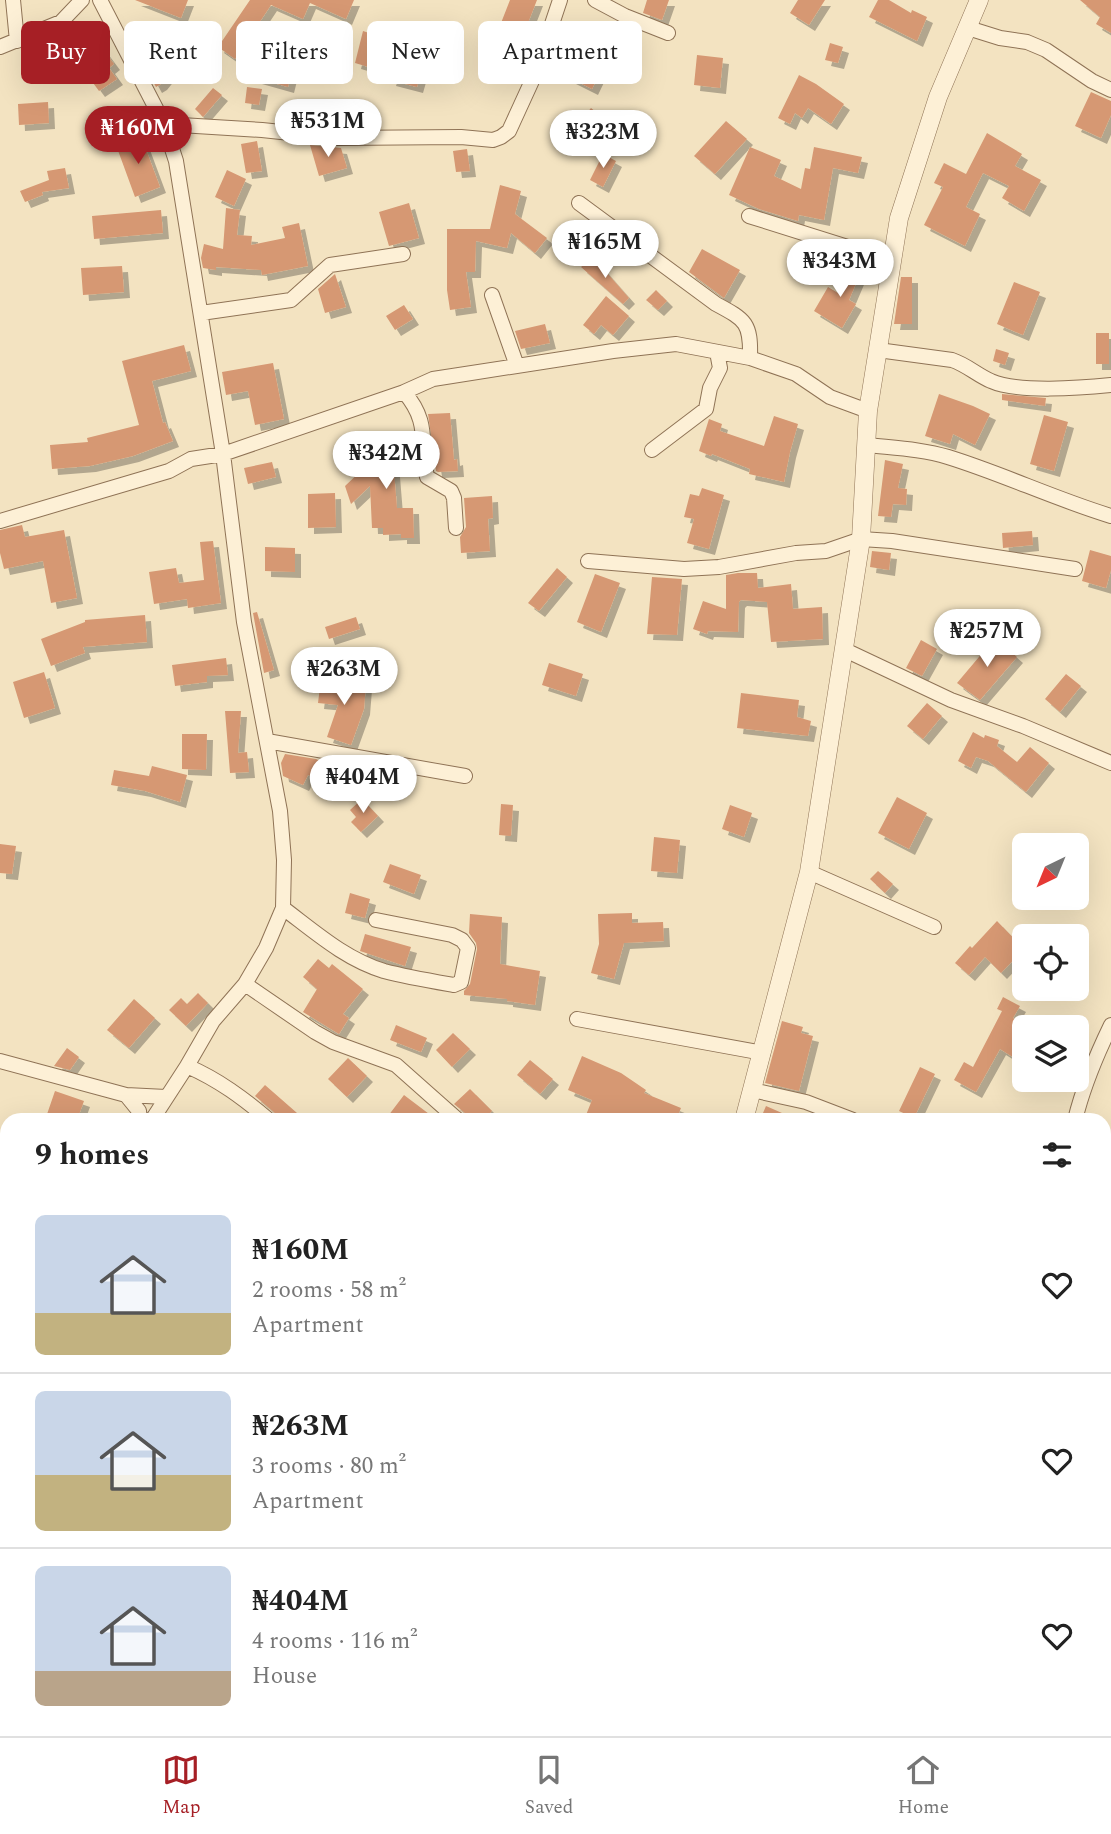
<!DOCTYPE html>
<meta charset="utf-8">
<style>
:root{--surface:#fff;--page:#f2f2f2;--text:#222;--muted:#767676;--line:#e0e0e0;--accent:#a61f25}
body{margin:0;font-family:Spectral,serif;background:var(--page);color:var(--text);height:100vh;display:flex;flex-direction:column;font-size:26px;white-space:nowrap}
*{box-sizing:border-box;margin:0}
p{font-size:23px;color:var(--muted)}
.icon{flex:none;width:38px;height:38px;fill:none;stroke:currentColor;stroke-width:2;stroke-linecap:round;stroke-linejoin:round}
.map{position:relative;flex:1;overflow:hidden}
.panel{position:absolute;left:0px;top:1113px;width:1111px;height:623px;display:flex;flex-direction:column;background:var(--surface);border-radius:21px 21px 0 0;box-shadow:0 7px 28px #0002}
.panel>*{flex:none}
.banner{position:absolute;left:21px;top:21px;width:700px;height:63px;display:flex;gap:14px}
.needle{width:46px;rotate:223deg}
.buttons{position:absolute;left:1012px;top:833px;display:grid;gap:14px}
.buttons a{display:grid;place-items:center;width:77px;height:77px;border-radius:10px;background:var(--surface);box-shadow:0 7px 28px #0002;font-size:35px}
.price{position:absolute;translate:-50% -60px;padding:0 16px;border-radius:24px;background:#fff;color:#222;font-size:23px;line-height:46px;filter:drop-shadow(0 2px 4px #0008)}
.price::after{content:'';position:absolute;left:50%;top:42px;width:21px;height:16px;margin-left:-10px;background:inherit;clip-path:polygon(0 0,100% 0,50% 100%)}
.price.active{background:var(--accent);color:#fff}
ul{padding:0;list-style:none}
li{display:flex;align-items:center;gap:21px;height:175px;padding:0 35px}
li+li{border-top:2px solid var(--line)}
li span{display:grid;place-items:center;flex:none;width:196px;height:140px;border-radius:10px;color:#555}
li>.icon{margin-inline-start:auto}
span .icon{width:84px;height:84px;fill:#fffc;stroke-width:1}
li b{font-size:30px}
h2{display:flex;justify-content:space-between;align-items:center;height:84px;padding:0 35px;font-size:30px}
.chip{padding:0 24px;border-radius:10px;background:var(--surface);box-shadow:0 7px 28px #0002;font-size:24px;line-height:63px}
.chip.active{background:var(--accent);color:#fff}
.menu{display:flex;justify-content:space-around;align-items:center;height:98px;border-top:2px solid var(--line);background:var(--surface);font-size:19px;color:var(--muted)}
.menu a{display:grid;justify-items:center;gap:4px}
.menu .active{color:var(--accent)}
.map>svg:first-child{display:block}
</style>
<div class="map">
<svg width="1111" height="1736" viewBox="0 0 1111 1736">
<defs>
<filter id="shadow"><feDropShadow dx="6" dy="6" stdDeviation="0" flood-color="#0004"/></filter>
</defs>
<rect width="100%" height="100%" fill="#f3e3c1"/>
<!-- building -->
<path fill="#d69873" filter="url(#shadow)" d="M135,0H188L181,18Z
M250,0H354L346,19L310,3L303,19L271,5L235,59L218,47Z
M510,0H537L524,33L501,23Z
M647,0H669L662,20L643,13Z
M798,0H825L809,25L790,13Z
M878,0H889L911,13L912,10L927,17L917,41L869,17Z
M1080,0H1111V33L1096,24L1100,17Z
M183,27L198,38L161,84L156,87L146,69L153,65Z
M363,31L427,52L417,87L390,80L392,74L355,63Z
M830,43L843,47L838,63L825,60Z
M99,44L114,64L109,68L117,79L99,91L76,60Z
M584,51L605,62L592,89L570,78Z
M697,55L723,58L720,88L694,85Z
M261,63L292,71L288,87L256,78Z
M799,75L816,84L844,104L831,124L808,108L802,118L795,113L790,124L778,118Z
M247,87L262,89L259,105L245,103Z
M213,88L222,95L203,117L195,109Z
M1091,92L1111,101V115L1101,138L1075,126Z
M48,102L49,123L19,125L18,104Z
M591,108L608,122L594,139L577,125Z
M726,121L747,139L715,174L694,156Z
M987,133L1022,154L1015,166L1041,180L1024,211L1002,198L1009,186L983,173L966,207L980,214L965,246L924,225L943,187L934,183L944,163L966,174Z
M141,136L160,187L135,197L116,145Z
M257,141L262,171L246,173L241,144Z
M310,145L341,148L347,168L319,176Z
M750,147L781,160L774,176L801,189L805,168L810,169L814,147L862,157L858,173L833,168L824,220L799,215L798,221L759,209L729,195Z
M467,149L470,171L456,172L453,151Z
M603,154L616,161L603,187L590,180Z
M65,168L69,188L42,192L43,195L25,202L20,191L49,180L47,171Z
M227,170L246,179L234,206L215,197Z
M500,185L521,191L515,214L547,238L535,253L511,233L507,248L476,241L475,272H466L471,307L450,310L447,290V229H490Z
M409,203L419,238L389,246L379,212Z
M226,208L240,210L237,235L252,236L251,245L285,238L282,227L299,223L308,266L262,275L261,270L216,267V270L203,268L201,258L204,244L223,249Z
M161,210L163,233L94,239L92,216Z
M702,249L740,270L724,298L689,272Z
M593,257L629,298L623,304L581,267Z
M851,262L863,267L849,300L856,304L842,328L814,311L828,287L838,293Z
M122,266L124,292L83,295L81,268Z
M335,274L346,307L325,313L318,289Z
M901,277H912V324H894Z
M1014,282L1040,292L1023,335L997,324Z
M656,290L667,301L658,310L646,300Z
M606,296L629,316L613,335L601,325L594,334L583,325Z
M404,305L413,319L395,330L386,316Z
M545,324L550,343L521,349L515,331Z
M1096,333H1109V364H1096Z
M184,345L191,371L152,381L163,423L165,422L173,441L133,456L90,466L52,469L50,445L88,442L87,438L139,425L122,361Z
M996,349L1009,353L1005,365L993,361Z
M273,363L284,419L255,425L248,391L226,395L222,372Z
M939,394L973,406L990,414L975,445L953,434L950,444L925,436Z
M1002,394L1046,398L1045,406L1002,400Z
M450,413L454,460L457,459L458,471L438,472L436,471L428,414Z
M1044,415L1068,422L1054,471L1030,464Z
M774,416L798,424L790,452L784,482L749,474L750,469L712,454L711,456L699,451L709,419L722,424L720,431L764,446Z
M365,445L369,458L339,468L335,456Z
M414,446L416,468L394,471L397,508H413L414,538H401V534L383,535V528H372L370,486L351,504L345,486L383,450Z
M885,460L903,464L898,488L907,489L906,505L893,504L891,517L878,516Z
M272,462L276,477L248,484L244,468Z
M702,488L724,495L709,549L687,543L694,519L684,517L690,494L699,496Z
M335,493L336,527L308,528V494Z
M492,496L493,518L488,519L490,551L461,553L460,537L466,527L464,498Z
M22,525L25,537L64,530L77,598L51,603L43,561L4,569L0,553V530Z
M1032,531L1033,545L1003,548L1002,533Z
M213,541L221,603L188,608L187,599L154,604L149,572L176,568L179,583L204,580L200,542Z
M265,547L295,548V572L265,571Z
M1090,550L1111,556V570L1106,588L1082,581Z
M872,551L891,553L889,570L870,567Z
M557,568L567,577L539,611L528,603Z
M738,573H757L758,588L791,584L793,609L822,607L823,639L771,642L767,602L741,600L739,602L738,632L708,631L707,634L693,629L703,601L726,609V575Z
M595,574L620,583L601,632L577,622Z
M652,577L682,579L677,635L647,634Z
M257,612L274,670L264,673L253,613Z
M145,615L147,642L83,647L85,653L51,666L41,639L85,622V620Z
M356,617L360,629L329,639L325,627Z
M995,638L1017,657L980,700L957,683Z
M921,640L937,649L922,676L906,668Z
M226,658L228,675L207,676V682L175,686L172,665Z
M549,663L583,674L576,696L542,685Z
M44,672L55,708L24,718L13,682Z
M1066,674L1081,686L1060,712L1045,699Z
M321,679L366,684L364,709L351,745L327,737L338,705L318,703Z
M741,693L799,700L797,717L811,721L808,736L737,728Z
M927,703L942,716L923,739L907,726Z
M225,711H241L238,753L247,752L249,772L230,773Z
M973,732L984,738L985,735L999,740L997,746L1017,762L1030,747L1049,763L1026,792L988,761L976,757L971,768L958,761Z
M182,734H207L206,770L182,769Z
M285,754L316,759L328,765L321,780L308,775L303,785L283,776L281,763Z
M334,763L377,770L370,787L331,770Z
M152,766L187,775L180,802L145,791L111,785L114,770L149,776Z
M897,797L927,813L909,849L878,833Z
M362,799L378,816L361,832L351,822L356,817L350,810Z
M501,804L513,805L511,836L499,835Z
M730,805L752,813L744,837L722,829Z
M654,837L680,840L677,873L651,871Z
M0,844L16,846L12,874L0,873Z
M390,864L421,875L414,894L383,882Z
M878,871L893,884L885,893L870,879Z
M350,893L370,899L365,918L345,913Z
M632,913V923L663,922L664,941L624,943L614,979L591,973L599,944L598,914Z
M470,914L502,917L500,964L540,971L535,1005L507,1001V999L464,995V991L470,984L477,949L476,943L469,933Z
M997,921L1024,949L1001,973L985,957L969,975L955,963L970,946L972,948Z
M365,934L411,947L405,966L360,951Z
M318,959L329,968L332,964L363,989L343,1014L349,1018L339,1034L303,1012L317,989L303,977Z
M198,993L208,1003L186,1026L169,1010L181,998L187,1004Z
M1003,997L1020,1006L1013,1018L1024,1025V1064L1000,1049L976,1092L954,1080L964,1062L973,1067L1002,1011L997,1009Z
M134,999L155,1018L129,1048L107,1030Z
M782,1021L803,1027L801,1033L813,1036L799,1091L765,1083Z
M396,1025L427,1038L421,1052L390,1040Z
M453,1033L470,1049L452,1067L436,1050Z
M67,1048L79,1057L70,1070L54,1066Z
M582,1056L621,1073L646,1090L644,1093L681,1108L676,1120H584L592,1100L568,1090Z
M348,1058L367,1076L347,1097L328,1079Z
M530,1060L553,1079L540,1094L517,1075Z
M920,1067L935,1074L914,1118L899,1111Z
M265,1085L305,1120H278L275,1113L255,1096Z
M470,1089L492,1111L483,1120H467L465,1113L454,1104Z
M55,1091L84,1101L77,1120H45Z
M404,1095L437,1120H385Z
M766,1106L798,1120H760Z"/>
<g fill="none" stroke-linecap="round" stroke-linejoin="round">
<defs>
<path id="minor" d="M13,0L17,41
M100,0L164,124L176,161L223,454L244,622L280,811L284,860L283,908L266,948L245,984L213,1021L187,1066L152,1120
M595,0L625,16L668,33
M968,28L1000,38L1027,42L1046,50L1092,81L1111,90
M0,47L61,22L82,0
M164,124L262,130L338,138L461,137L493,140L501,137L509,131L536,72L560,0
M579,203L716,304C746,320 751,323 750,358
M749,216L892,261
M492,295L517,366
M201,313L291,300L330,265L403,254
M878,350L952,360C967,365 977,375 991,381C1017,393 1082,388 1111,385
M404,392C430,422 420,441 427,477L451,491L454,498L456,528
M867,445C894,448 922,449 948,457C1003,474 1055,499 1111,516
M652,450L706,409L710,388L720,368L717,352
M0,521L169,471L191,459L223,454L404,392L433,379L613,351L676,344L750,358L796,374L830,397L868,411
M588,561L684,569L719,567L796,553L826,551L861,539L892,541L1075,569
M845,650L951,700L1023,726L1111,763
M267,741L465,776
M809,872L934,927
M283,908C315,932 345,959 384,971C407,977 431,981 454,985L461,982L468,948L462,940L452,935L376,920
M245,984L315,1032L333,1042L396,1065L458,1120
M577,1019L763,1053
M0,1061L126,1095L166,1097
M187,1066C219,1080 243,1098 269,1120
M752,1090L806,1102L853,1120
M126,1095L139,1111L140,1120
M1075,1120C1083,1087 1096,1056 1111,1025
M1104,1220L1111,1223
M0,1295L7,1287
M0,1400L7,1405
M1104,1402L1111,1403
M0,1569L7,1572
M989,1729L997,1736
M0,1731L12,1736
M278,1736L279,1729"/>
<path id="tertiary" d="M744,1120L809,872L861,539L868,411L899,218L938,97L979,0
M648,1736L649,1729"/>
</defs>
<!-- minor casing -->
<use href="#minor" stroke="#8f7356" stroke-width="16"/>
<!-- tertiary casing -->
<use href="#tertiary" stroke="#8f7356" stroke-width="19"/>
<!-- minor -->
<use href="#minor" stroke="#fdf0d6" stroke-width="14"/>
<!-- tertiary -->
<use href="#tertiary" stroke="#fdf0d6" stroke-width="18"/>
</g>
</svg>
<div class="buttons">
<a><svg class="needle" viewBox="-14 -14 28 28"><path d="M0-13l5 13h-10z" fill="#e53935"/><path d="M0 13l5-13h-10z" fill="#767676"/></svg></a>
<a><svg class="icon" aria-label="locate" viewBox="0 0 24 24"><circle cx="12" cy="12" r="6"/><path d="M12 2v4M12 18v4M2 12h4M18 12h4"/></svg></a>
<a><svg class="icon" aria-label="layers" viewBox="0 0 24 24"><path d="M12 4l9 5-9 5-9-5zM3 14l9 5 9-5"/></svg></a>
</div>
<b class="price" style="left:328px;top:159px">₦531M</b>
<b class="price active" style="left:138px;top:166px">₦160M</b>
<b class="price" style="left:603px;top:170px">₦323M</b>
<b class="price" style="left:605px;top:280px">₦165M</b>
<b class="price" style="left:840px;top:299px">₦343M</b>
<b class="price" style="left:386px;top:491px">₦342M</b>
<b class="price" style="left:987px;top:669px">₦257M</b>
<b class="price" style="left:344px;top:707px">₦263M</b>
<b class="price" style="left:363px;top:815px">₦404M</b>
<div class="banner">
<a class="chip active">Buy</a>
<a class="chip">Rent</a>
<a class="chip">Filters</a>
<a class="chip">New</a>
<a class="chip">Apartment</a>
</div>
<section class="panel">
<h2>9 homes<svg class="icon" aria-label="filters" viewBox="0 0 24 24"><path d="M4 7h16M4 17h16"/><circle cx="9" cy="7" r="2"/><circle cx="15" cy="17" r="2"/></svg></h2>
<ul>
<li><span style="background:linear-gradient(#c9d6e8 70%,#c2b280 0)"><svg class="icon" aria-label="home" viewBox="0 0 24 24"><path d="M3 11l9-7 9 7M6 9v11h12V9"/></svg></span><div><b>₦160M</b><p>2 rooms · 58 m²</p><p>Apartment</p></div><svg class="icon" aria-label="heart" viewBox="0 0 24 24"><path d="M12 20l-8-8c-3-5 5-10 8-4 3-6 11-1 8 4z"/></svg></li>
<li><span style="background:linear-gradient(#c9d6e8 60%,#c2b280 0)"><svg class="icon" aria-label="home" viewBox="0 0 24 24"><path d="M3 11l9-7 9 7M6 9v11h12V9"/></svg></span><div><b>₦263M</b><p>3 rooms · 80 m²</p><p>Apartment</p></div><svg class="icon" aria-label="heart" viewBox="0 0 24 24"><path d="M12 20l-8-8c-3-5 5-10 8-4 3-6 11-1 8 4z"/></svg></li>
<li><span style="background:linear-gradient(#c9d6e8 75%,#b9a48a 0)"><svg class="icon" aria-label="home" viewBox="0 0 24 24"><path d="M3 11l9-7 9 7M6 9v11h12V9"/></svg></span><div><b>₦404M</b><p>4 rooms · 116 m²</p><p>House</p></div><svg class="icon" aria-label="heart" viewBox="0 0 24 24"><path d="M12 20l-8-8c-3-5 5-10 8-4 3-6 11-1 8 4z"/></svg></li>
</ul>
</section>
</div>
<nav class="menu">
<a class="active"><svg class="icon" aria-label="map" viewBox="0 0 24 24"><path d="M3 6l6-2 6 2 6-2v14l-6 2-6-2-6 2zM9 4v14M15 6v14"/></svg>Map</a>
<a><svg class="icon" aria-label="saved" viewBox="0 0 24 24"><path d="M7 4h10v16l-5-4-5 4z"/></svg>Saved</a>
<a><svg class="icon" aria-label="home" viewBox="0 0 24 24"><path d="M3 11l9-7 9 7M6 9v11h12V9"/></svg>Home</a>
</nav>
